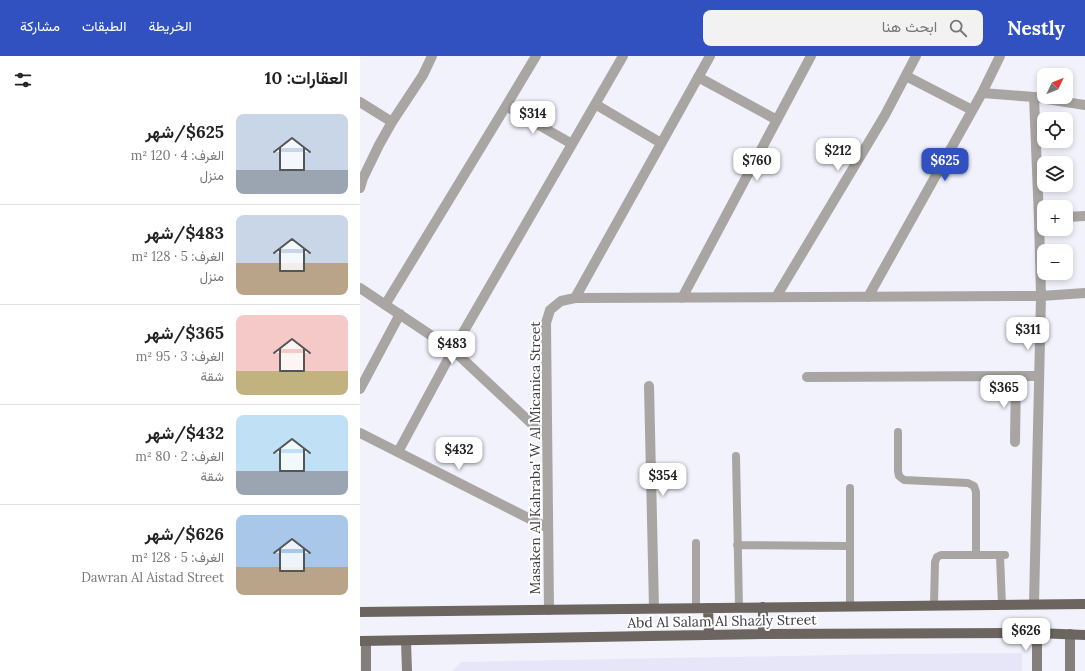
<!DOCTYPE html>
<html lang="ar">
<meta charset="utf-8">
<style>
:root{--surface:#fff;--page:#f2f2f2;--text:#222;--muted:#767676;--line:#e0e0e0;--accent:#3151c1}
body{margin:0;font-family:Lora,Vazirmatn,serif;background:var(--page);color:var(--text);direction:rtl;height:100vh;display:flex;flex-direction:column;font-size:15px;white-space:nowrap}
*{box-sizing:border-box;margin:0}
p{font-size:13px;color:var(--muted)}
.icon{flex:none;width:22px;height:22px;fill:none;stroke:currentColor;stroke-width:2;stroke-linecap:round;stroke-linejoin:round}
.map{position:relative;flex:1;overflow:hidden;direction:ltr}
.sheet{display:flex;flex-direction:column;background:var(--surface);width:360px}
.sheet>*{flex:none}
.needle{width:26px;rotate:47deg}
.fabs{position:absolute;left:677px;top:12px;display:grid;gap:8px}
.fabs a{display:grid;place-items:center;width:36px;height:36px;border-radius:8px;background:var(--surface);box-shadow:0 2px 6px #0003;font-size:20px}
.price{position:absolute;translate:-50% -34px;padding:0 9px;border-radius:8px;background:#fff;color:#222;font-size:13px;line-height:26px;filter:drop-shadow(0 1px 2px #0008)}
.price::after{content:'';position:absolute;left:50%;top:24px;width:12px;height:9px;margin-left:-6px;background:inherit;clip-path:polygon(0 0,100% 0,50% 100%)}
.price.selected{background:var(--accent);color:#fff}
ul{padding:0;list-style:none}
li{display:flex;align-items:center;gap:12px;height:100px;padding:0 12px}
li+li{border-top:1px solid var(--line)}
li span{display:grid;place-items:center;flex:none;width:112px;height:80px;border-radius:8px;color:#555}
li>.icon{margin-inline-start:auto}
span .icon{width:48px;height:48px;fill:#fffc;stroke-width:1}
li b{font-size:17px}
h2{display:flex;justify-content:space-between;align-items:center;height:48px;padding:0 12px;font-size:17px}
header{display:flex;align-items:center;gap:24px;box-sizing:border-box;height:56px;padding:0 20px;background:var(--accent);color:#fff}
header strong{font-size:19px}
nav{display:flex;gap:22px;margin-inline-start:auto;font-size:14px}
.search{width:280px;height:36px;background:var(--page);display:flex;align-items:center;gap:10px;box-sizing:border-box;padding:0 14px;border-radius:8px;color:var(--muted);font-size:15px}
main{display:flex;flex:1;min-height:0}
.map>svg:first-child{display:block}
</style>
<header>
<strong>Nestly</strong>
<div class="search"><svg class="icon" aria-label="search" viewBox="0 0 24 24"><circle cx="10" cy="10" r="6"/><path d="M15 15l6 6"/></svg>ابحث هنا</div>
<nav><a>الخريطة</a><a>الطبقات</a><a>مشاركة</a></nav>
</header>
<main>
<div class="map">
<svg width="725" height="615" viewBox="0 0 725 615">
<rect width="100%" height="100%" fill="#f2f2fc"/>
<!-- built -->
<path fill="#e7e6f8" d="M662,597V615H92L101,606L530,598Z"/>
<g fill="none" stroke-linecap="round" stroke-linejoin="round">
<!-- lane -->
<path stroke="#a8a5a2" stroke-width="8" d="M538,376V415L539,420L544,424L608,427L614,430L616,436V499
M376,400L379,551
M336,487V552
M377,489L490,490
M640,500L642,549
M574,549L575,506L577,501L581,499H645
M490,550V432"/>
<!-- street -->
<path stroke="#a8a5a2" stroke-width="10" d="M546,20L612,54
M338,21L417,64
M622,37L674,41L725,49
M0,46L32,66
M235,48L301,87
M146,50L212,88
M0,132L3,122L19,89L32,66L63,19L72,0
M706,161L725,160
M0,232L93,294L187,382
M416,241L525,59L556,0
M508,241L622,37L640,0
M215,242L350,0
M322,242L451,0
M25,249L146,50L176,0
M447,321L679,320
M289,330L294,552
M0,333L40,258
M0,377L188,472
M655,386L656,320
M38,396L93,294L263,0
M674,548L681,240L679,163L674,41
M189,554L186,267L190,254L201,245L215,242L681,240L725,237"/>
<!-- secondary -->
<path stroke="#847f7b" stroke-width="10" d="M677,577V615
M6,585V615
M46,585L47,615
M710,615V578"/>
<!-- primary -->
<path stroke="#6b645f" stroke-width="10" d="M403,551V578
M348,552L349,579
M0,556L725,548
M0,585L403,578L677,577L725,579"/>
</g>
<g text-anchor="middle" stroke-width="4" stroke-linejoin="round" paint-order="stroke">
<!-- street labels -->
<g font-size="14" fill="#3b3b3f" stroke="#fff">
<text transform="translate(175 402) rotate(-90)" y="5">Masaken Al Kahraba' W Al Micanica Street</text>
<text transform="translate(362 565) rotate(-1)" y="5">Abd Al Salam Al Shazly Street</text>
</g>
</g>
</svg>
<div class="fabs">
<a><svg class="needle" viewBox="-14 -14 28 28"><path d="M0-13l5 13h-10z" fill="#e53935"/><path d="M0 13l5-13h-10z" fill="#767676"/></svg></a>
<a><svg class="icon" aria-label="locate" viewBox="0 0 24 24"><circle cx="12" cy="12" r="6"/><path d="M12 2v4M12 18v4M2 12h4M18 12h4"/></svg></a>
<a><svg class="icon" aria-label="layers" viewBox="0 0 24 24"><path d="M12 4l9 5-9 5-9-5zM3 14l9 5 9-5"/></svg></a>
<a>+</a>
<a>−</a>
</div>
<b class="price" style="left:173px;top:79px">$314</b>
<b class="price" style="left:478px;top:116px">$212</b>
<b class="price" style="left:397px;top:126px">$760</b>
<b class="price selected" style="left:585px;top:126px">$625</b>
<b class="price" style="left:668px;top:295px">$311</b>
<b class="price" style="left:92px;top:309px">$483</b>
<b class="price" style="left:644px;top:353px">$365</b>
<b class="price" style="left:99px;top:415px">$432</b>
<b class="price" style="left:303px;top:441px">$354</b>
<b class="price" style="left:666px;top:596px">$626</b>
</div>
<section class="sheet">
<h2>العقارات: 10<svg class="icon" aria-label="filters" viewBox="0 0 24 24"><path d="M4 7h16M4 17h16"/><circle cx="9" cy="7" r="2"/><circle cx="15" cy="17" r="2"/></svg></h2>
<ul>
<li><span style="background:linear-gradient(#c9d6e8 70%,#9aa5b1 0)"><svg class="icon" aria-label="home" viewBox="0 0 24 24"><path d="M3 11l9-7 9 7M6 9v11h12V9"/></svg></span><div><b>$625/شهر</b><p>الغرف: 4 · 120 m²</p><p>منزل</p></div></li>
<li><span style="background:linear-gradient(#c9d6e8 60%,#b9a48a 0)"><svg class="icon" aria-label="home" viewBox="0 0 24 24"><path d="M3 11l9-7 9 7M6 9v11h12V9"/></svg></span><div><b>$483/شهر</b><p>الغرف: 5 · 128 m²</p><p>منزل</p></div></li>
<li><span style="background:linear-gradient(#f6c9c9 70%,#c2b280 0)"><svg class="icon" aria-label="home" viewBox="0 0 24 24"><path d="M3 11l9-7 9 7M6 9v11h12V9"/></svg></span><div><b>$365/شهر</b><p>الغرف: 3 · 95 m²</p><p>شقة</p></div></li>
<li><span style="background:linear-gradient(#bfe0f5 70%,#9aa5b1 0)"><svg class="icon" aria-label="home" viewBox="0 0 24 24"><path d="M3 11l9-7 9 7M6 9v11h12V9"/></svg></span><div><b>$432/شهر</b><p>الغرف: 2 · 80 m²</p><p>شقة</p></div></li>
<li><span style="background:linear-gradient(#a9c7e8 65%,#b9a48a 0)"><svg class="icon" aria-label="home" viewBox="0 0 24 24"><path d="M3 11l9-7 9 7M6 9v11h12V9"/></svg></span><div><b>$626/شهر</b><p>الغرف: 5 · 128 m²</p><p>Dawran Al Aistad Street</p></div></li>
</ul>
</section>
</main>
